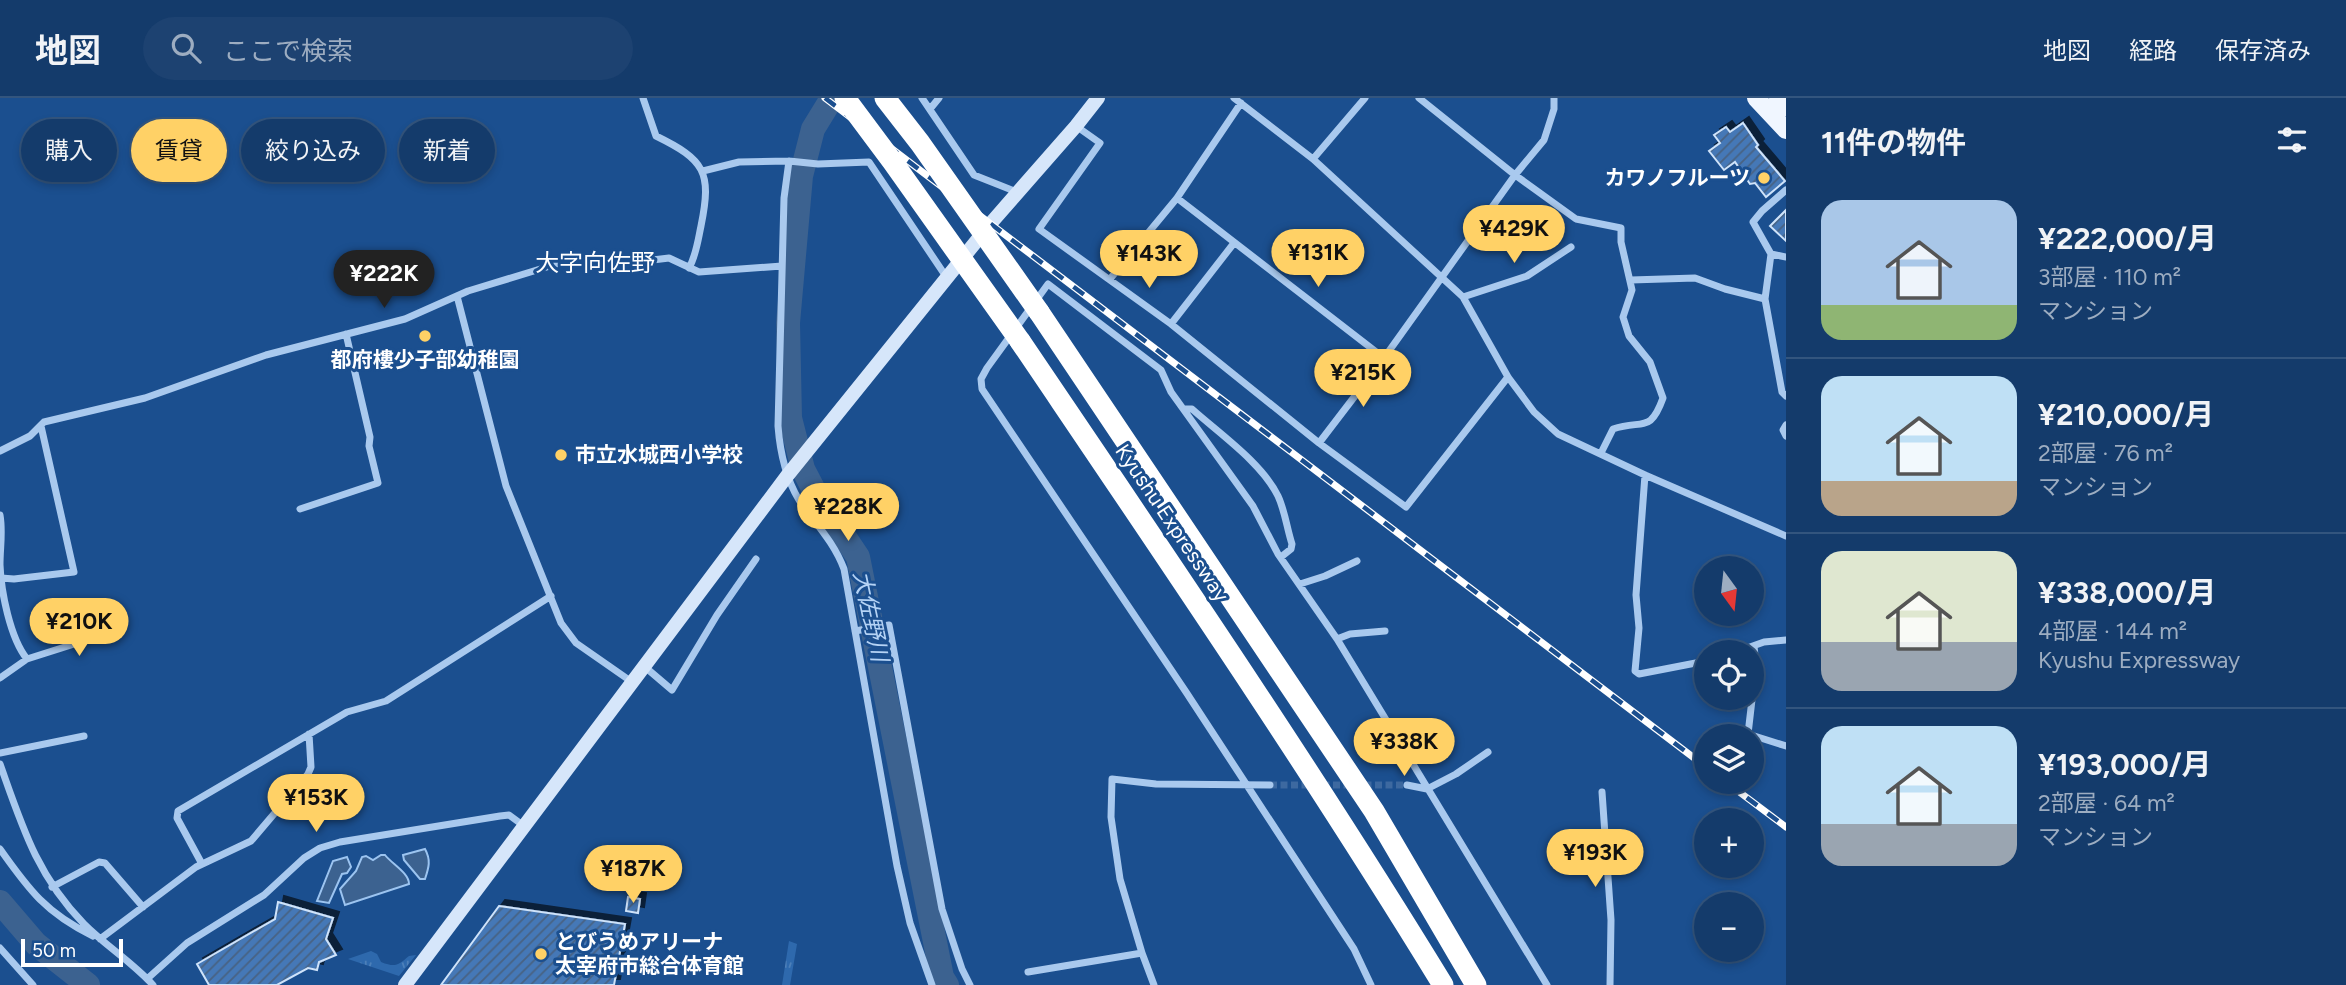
<!DOCTYPE html>
<html lang="ja">
<meta charset="utf-8">
<style>
:root{--surface:#143b6b;--page:#1d4271;--text:#f1f3f6;--muted:#9dadc1;--line:#33557e;--accent:#ffd166}
body{margin:0;font-family:Figtree,"Noto Sans JP",sans-serif;background:var(--page);color:var(--text);height:100vh;display:flex;flex-direction:column;font-size:26px;white-space:nowrap}
*{box-sizing:border-box;margin:0}
p{font-size:23px;color:var(--muted)}
.icon{flex:none;width:38px;height:38px;fill:none;stroke:currentColor;stroke-width:2;stroke-linecap:round;stroke-linejoin:round}
.map{position:relative;flex:1;overflow:hidden}
.drawer{display:flex;flex-direction:column;background:var(--surface);width:560px}
.drawer>*{flex:none}
.banner{position:absolute;left:21px;top:21px;width:665px;height:63px;display:flex;gap:14px}
.needle{width:46px;rotate:165deg}
.buttons{position:absolute;left:1694px;top:458px;display:grid;gap:14px}
.buttons a{display:grid;place-items:center;width:70px;height:70px;border-radius:50%;background:var(--surface);box-shadow:0 4px 10px #0003,0 0 0 2px var(--line);font-size:35px}
.scale{position:absolute;left:21px;bottom:18px;width:102px;box-sizing:border-box;padding-left:7px;border:4px solid #fff;border-top:0;font-size:19px;line-height:24px;white-space:nowrap;color:#fff;-webkit-text-stroke:5px #1b4f8f;paint-order:stroke}
.price{position:absolute;translate:-50% -60px;padding:0 16px;border-radius:24px;background:var(--accent);color:#111;font-size:23px;line-height:46px;filter:drop-shadow(0 2px 4px #0008)}
.price::after{content:'';position:absolute;left:50%;top:42px;width:21px;height:16px;margin-left:-10px;background:inherit;clip-path:polygon(0 0,100% 0,50% 100%)}
.price.selected{background:#222;color:#fff}
ul{padding:0;list-style:none}
li{display:flex;align-items:center;gap:21px;height:175px;padding:0 35px}
li+li{border-top:2px solid var(--line)}
li span{display:grid;place-items:center;flex:none;width:196px;height:140px;border-radius:21px;color:#555}
li>.icon{margin-inline-start:auto}
span .icon{width:84px;height:84px;fill:#fffc;stroke-width:1}
li b{font-size:30px}
h2{display:flex;justify-content:space-between;align-items:center;height:84px;padding:0 35px;font-size:30px}
.chip{padding:0 24px;border-radius:32px;background:var(--surface);box-shadow:0 4px 10px #0003,0 0 0 2px var(--line);font-size:24px;line-height:63px}
.chip.selected{background:var(--accent);color:#111}
header{display:flex;align-items:center;gap:42px;box-sizing:border-box;height:98px;padding:0 35px;background:var(--surface);border-bottom:2px solid var(--line)}
header strong{font-size:33px}
nav{display:flex;gap:38px;margin-inline-start:auto;font-size:24px}
.search{width:490px;height:63px;background:var(--page);display:flex;align-items:center;gap:18px;box-sizing:border-box;padding:0 24px;border-radius:38px;color:var(--muted);font-size:26px}
main{display:flex;flex:1;min-height:0}
.map>svg:first-child{display:block}
</style>
<header>
<strong>地図</strong>
<div class="search"><svg class="icon" aria-label="search" viewBox="0 0 24 24"><circle cx="10" cy="10" r="6"/><path d="M15 15l6 6"/></svg>ここで検索</div>
<nav><a>地図</a><a>経路</a><a>保存済み</a></nav>
</header>
<main>
<div class="map">
<svg width="1786" height="887" viewBox="0 0 1786 887">
<defs>
<pattern id="grass-tufts" width="24" height="20" patternUnits="userSpaceOnUse" patternTransform="scale(1.75)"><rect width="24" height="20" fill="#2e69ad"/><path d="M3 7l-1-3M5 7V3M7 7l1-3M15 17l-1-3M17 17v-4M19 17l1-3" fill="none" stroke="#4d80b9"/></pattern>
<pattern id="building-hatch" width="6" height="6" patternUnits="userSpaceOnUse" patternTransform="scale(1.75)"><rect width="6" height="6" fill="#4478b7"/><path d="M-1 1l2-2M0 6l6-6M5 7l2-2" fill="none" stroke="#486282"/></pattern>
<filter id="shadow"><feDropShadow dx="6" dy="-6" stdDeviation="0" flood-color="#0009"/></filter>
</defs>
<rect width="100%" height="100%" fill="#1b4f8f"/>
<!-- grass -->
<path fill="url(#grass-tufts)" d="M789,843L797,846L790,887H782Z
M371,853L377,856L381,864C396,870 398,867 409,858L416,857L399,878L348,861Z"/>
<!-- water -->
<path fill="#3c6290" stroke="#9cc4f0" stroke-width="2" d="M425,751C431,762 429,769 425,781H420L404,762L403,757Z
M381,757H385C392,766 409,775 409,786L345,807L340,791L356,773L362,759L366,758L373,762Z
M347,759L351,769L347,775L342,776L329,805L317,803L333,763Z"/>
<g fill="none" stroke-linecap="round" stroke-linejoin="round">
<!-- river -->
<path stroke="#3c6290" stroke-width="24" d="M832,0L813,31L801,78L788,225L790,320L803,371L816,396L858,459L942,879L947,887
M0,804L36,846L88,887"/>
</g>
<!-- building -->
<path fill="url(#building-hatch)" stroke="#cfe3fa" stroke-width="2" filter="url(#shadow)" d="M1743,25L1758,47L1756,49L1785,83L1766,99L1755,85L1750,86L1735,64L1724,72L1709,53L1720,45L1714,37L1726,29L1730,34Z
M1786,112V143L1770,128Z
M628,799L640,801L638,815L626,813Z
M278,804L333,820L326,841L336,857L319,864L317,872L308,870L277,887H209L197,866L275,821Z
M499,808L625,826L614,887H441Z"/>
<g fill="none" stroke-linecap="round" stroke-linejoin="round">
<!-- street-tunnel -->
<path stroke="#3d69a0" stroke-width="7" stroke-dasharray="7 3.5" stroke-linecap="butt" d="M1270,687H1407"/>
<!-- street -->
<path stroke="#a9c9ee" stroke-width="7" d="M643,0L656,38C705,62 712,74 701,128C698,142 696,158 689,170
M922,0L974,77L1017,94
M1234,0L1313,61L1463,199L1508,279L1534,314L1558,336L1645,377L1786,438
M1419,0L1515,77L1576,121L1621,130V144L1632,192L1623,219L1629,238L1650,264L1663,300C1650,336 1643,321 1613,331L1601,355
M930,11L939,0
M1076,28L1100,45L1039,131L1171,226L1319,345L1406,409L1508,279
M1313,61L1365,0
M789,63L784,100L778,328C780,354 785,379 799,402C815,425 834,444 844,471L897,768L910,825L932,887
M703,73L739,64L789,63L818,66L869,64L947,180
M1786,92L1762,113L1753,124L1771,156L1765,201L1782,294L1786,298
M1177,100L1384,260
M1771,156L1786,159
M1110,181L1177,100L1241,5
M1631,182L1695,180L1725,191L1765,201
M457,198L506,388L561,525L576,545L632,584
M1463,199L1527,178L1571,149
M1171,226L1234,145
M1184,311H1192C1220,336 1262,365 1278,398C1285,413 1287,431 1292,446L1291,451L1281,459
M1786,327L1783,332L1786,338
M1319,345L1384,260L1515,77L1544,42L1554,11V0
M0,353L30,338L44,324L145,300L266,257L405,221L468,193L560,165L604,162L628,165L669,160L699,174L782,168
M1645,377L1636,497L1639,530L1635,573L1639,576L1706,563
M300,411L378,385L369,348L370,339L346,236
M0,417C3,434 0,449 0,467C1,493 10,540 27,561
M1,480L14,481L74,474L41,328
M1300,486L1325,478L1357,463
M855,533L889,527L942,811L962,871L970,887
M1337,541L1350,536L1385,533
M1754,548L1756,567L1748,636L1786,648
M1733,555L1764,544L1786,542
M645,569L672,592L717,517L756,461
M0,580L27,561L112,534V512
M0,655L84,638
M0,666C22,728 37,778 84,826C106,848 132,864 153,887
M1407,687L1427,691L1456,676L1488,654
M1602,694L1611,822L1610,887
M0,751C29,792 46,815 93,838
M202,766L177,720L178,713L347,614L386,603L551,498
M52,789L99,764L105,765L143,809
M100,841L196,769L251,743L308,676L311,669L309,636
M0,850L33,887
M1028,874L1142,855
M147,881L187,845L264,797L304,760L320,750L340,744L500,718L509,717L524,728
M1154,887L1142,855L1120,781L1111,719L1112,681L1156,686L1270,687
M1371,887L1354,851L1186,594L982,291L981,281L987,270L1048,186L1161,272L1171,294L1253,408L1278,456L1337,541L1547,887"/>
<!-- secondary -->
<path stroke="#d6e6fa" stroke-width="14" d="M405,887L787,378L991,125L1076,28L1098,0"/>
<!-- primary -->
<path stroke="#f0f6ff" stroke-width="18" d="M1756,0L1786,32
M1778,0L1786,9"/>
<!-- highway -->
<path stroke="#fff" stroke-width="21" d="M1039,214L1374,713L1476,887
M1020,243C1164,456 1309,668 1443,887"/>
<defs>
<path id="rail" d="M825,0L1706,669
M1726,684L1786,729"/>
</defs>
<!-- rail casing -->
<use href="#rail" stroke="#fff" stroke-width="7"/>
<!-- rail -->
<use href="#rail" stroke="#1b4f8f" stroke-width="4.5" stroke-dasharray="13" stroke-linecap="butt"/>
<!-- highway-bridge -->
<path stroke="#fff" stroke-width="21" d="M845,0L892,63L1020,243
M885,0L920,45L1039,214"/>
</g>
<!-- markers -->
<g fill="#ffd166" stroke="#1b4f8f" stroke-width="2.5">
<circle cx="1764" cy="80" r="7"/>
<circle cx="425" cy="238" r="7"/>
<circle cx="561" cy="357" r="7"/>
<circle cx="541" cy="856" r="7"/>
</g>
<g text-anchor="middle" stroke-width="6" stroke-linejoin="round" paint-order="stroke">
<!-- poi labels -->
<g font-size="21" font-weight="bold" fill="#fff" stroke="#1b4f8f" text-anchor="start">
<text x="1750" y="87" text-anchor="end">カワノフルーツ</text>
<text x="425" y="269" text-anchor="middle">都府樓少子部幼稚園</text>
<text x="575" y="364">市立水城西小学校</text>
<text x="555" y="851">とびうめアリーナ<tspan x="555" dy="24">太宰府市総合体育館</tspan></text>
</g>
<!-- street labels -->
<g font-size="21" fill="#fff" stroke="#1b4f8f">
<text transform="translate(1172 425) rotate(56)" y="7">Kyushu Expressway</text>
</g>
<!-- water labels -->
<g font-size="23" font-style="italic" fill="#b5d3f5" stroke="#1b4f8f">
<text transform="translate(871 518) rotate(78)" y="8">大佐野川</text>
</g>
<!-- quarter labels -->
<g font-size="24" fill="#fff" stroke="#1b4f8f">
<text x="595" y="173">大字向佐野</text>
</g>
</g>
</svg>
<div class="buttons">
<a><svg class="needle" viewBox="-14 -14 28 28"><path d="M0-13l5 13h-10z" fill="#e53935"/><path d="M0 13l5-13h-10z" fill="#9dadc1"/></svg></a>
<a><svg class="icon" aria-label="locate" viewBox="0 0 24 24"><circle cx="12" cy="12" r="6"/><path d="M12 2v4M12 18v4M2 12h4M18 12h4"/></svg></a>
<a><svg class="icon" aria-label="layers" viewBox="0 0 24 24"><path d="M12 4l9 5-9 5-9-5zM3 14l9 5 9-5"/></svg></a>
<a>+</a>
<a>−</a>
</div>
<div class="scale">50 m</div>
<b class="price" style="left:1514px;top:167px">¥429K</b>
<b class="price" style="left:1318px;top:191px">¥131K</b>
<b class="price" style="left:1149px;top:192px">¥143K</b>
<b class="price selected" style="left:384px;top:212px">¥222K</b>
<b class="price" style="left:1363px;top:311px">¥215K</b>
<b class="price" style="left:848px;top:445px">¥228K</b>
<b class="price" style="left:79px;top:560px">¥210K</b>
<b class="price" style="left:1404px;top:680px">¥338K</b>
<b class="price" style="left:316px;top:736px">¥153K</b>
<b class="price" style="left:1595px;top:791px">¥193K</b>
<b class="price" style="left:633px;top:807px">¥187K</b>
<div class="banner">
<a class="chip">購入</a>
<a class="chip selected">賃貸</a>
<a class="chip">絞り込み</a>
<a class="chip">新着</a>
</div>
</div>
<section class="drawer">
<h2>11件の物件<svg class="icon" aria-label="filters" viewBox="0 0 24 24"><path d="M4 7h16M4 17h16"/><circle cx="9" cy="7" r="2"/><circle cx="15" cy="17" r="2"/></svg></h2>
<ul>
<li><span style="background:linear-gradient(#a9c7e8 75%,#8fb573 0)"><svg class="icon" aria-label="home" viewBox="0 0 24 24"><path d="M3 11l9-7 9 7M6 9v11h12V9"/></svg></span><div><b>¥222,000/月</b><p>3部屋 · 110 m²</p><p>マンション</p></div></li>
<li><span style="background:linear-gradient(#bfe0f5 75%,#b9a48a 0)"><svg class="icon" aria-label="home" viewBox="0 0 24 24"><path d="M3 11l9-7 9 7M6 9v11h12V9"/></svg></span><div><b>¥210,000/月</b><p>2部屋 · 76 m²</p><p>マンション</p></div></li>
<li><span style="background:linear-gradient(#dfe7d0 65%,#9aa5b1 0)"><svg class="icon" aria-label="home" viewBox="0 0 24 24"><path d="M3 11l9-7 9 7M6 9v11h12V9"/></svg></span><div><b>¥338,000/月</b><p>4部屋 · 144 m²</p><p>Kyushu Expressway</p></div></li>
<li><span style="background:linear-gradient(#bfe0f5 70%,#9aa5b1 0)"><svg class="icon" aria-label="home" viewBox="0 0 24 24"><path d="M3 11l9-7 9 7M6 9v11h12V9"/></svg></span><div><b>¥193,000/月</b><p>2部屋 · 64 m²</p><p>マンション</p></div></li>
</ul>
</section>
</main>
